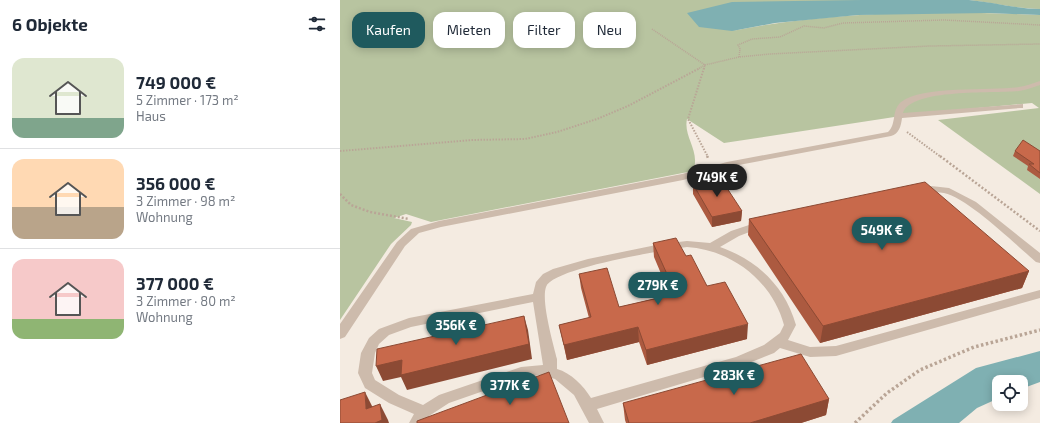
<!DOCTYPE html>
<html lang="de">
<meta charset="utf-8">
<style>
:root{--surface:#fff;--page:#f6f6f7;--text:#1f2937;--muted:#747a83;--line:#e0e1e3;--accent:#1f5a5e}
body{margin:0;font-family:"Exo 2",sans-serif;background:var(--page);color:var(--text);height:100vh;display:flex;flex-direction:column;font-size:15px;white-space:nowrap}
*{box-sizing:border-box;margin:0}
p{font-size:13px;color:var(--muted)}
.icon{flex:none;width:22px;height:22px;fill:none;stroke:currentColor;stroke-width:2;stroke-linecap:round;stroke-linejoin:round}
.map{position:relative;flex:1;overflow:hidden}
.sheet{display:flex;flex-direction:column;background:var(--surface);width:340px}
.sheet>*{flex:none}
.top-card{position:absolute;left:12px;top:12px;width:380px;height:36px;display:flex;gap:8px}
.fabs{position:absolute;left:652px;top:375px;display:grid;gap:8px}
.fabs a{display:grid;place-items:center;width:36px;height:36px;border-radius:8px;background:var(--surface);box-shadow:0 2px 10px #0003;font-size:20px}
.price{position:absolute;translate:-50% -34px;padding:0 9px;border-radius:14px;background:var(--accent);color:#fff;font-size:13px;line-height:26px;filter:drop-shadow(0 1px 2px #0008)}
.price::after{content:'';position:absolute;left:50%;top:24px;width:12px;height:9px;margin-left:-6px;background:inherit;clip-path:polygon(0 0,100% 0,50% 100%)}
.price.active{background:#222;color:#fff}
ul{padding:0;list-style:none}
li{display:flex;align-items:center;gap:12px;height:100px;padding:0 12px}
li+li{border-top:1px solid var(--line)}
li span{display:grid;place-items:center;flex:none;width:112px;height:80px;border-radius:12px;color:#555}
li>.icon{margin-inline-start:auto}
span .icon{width:48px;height:48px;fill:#fffc;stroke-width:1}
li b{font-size:17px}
h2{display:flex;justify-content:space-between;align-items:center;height:48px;padding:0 12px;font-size:17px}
.tag{padding:0 14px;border-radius:12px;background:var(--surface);box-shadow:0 2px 10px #0003;font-size:14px;line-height:36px}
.tag.active{background:var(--accent);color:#fff}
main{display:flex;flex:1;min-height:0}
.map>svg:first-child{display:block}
</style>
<main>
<section class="sheet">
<h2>6 Objekte<svg class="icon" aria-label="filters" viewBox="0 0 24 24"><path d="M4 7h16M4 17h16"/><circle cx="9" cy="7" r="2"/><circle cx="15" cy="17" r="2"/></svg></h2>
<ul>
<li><span style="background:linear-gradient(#dfe7d0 75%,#7fa58c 0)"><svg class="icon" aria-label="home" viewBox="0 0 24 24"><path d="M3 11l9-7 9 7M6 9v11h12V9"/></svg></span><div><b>749 000 €</b><p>5 Zimmer · 173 m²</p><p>Haus</p></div></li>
<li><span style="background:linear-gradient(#ffd9b3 60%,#b9a48a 0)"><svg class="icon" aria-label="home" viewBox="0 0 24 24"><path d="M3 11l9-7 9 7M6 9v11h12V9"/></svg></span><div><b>356 000 €</b><p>3 Zimmer · 98 m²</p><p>Wohnung</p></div></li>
<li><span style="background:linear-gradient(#f6c9c9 75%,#8fb573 0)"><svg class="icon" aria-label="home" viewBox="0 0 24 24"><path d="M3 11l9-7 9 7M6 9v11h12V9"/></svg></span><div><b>377 000 €</b><p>3 Zimmer · 80 m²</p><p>Wohnung</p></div></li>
</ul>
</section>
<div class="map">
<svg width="700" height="423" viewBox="0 0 700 423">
<rect width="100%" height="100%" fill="#f4ebe1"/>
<!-- green -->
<path fill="#b8c4a0" d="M0,0H521L392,31C491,11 599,10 700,15V194L598,120L699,108L692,103L574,114L384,143L347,119C343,137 361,151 353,171L91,222L66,214L54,218L72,222L71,225L51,244L0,320Z
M628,0H700V9C676,9 652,2 628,0Z"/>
<!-- water -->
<path fill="#7fb0b2" d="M521,0C557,0 594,0 629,0C653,2 676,9 700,9V15L648,13L518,15L435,23L392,31L359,27L347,13L392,2Z
M700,351V382L681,389V382H659V398L637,408L619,423H551L553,420L636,368Z"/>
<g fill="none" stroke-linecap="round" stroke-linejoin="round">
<!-- path-far3 -->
<path stroke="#b9a596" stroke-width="1.5" stroke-dasharray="1 1" stroke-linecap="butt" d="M312,29L365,65L358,69
M399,57L400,49L398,45L412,39L440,37L464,26L484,28L503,23L604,20L700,25
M364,69L365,65L399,57L430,54L590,46L700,44"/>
<!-- path-far2 -->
<path stroke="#b9a596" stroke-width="2" stroke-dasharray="1.5 1.5" stroke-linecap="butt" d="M364,68L348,119L368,157
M567,132L601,157
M0,151L132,140L185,139L217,132L257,119L288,106L360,68"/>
<!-- path-far1 -->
<path stroke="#b9a596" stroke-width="2.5" stroke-dasharray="2 2" stroke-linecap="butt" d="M367,156L368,158
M600,156L700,231
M0,194L11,205L30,212L69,219"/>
<!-- path -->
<path stroke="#b9a596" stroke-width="3.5" stroke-dasharray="2.5 2.5" stroke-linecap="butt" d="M515,423L547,393L580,370L634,347L700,330"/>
<!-- lane -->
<path fill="#cdbbac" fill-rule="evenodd" d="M700,81V85C693,87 686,90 679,91C655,94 571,88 563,113L683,104V108H680L562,118C561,126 559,134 551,136L388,167L343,180L101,227L79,233L65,246L5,337L0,339V324L57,242L71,229L99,221L342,174L387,162L548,132C557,124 551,111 561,102C582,85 651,91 679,87C686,86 693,83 700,81Z
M591,186L609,188L636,202L700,253V263L696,262C675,244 628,198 604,193C595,191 587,193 579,195L574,192L576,190Z
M421,221L426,224L425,226L399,236L380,247C417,260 445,286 456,325L448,340L470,347L496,346L700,290V298L496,356L470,357L440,348L434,353L404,365L257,409L264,423H249L234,395L215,379L200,375L181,378L109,403L89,416L85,423H69L74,414L49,403L25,388L18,373L21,353L29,338L39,329L69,318L193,294L196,282L203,274L213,269L248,259L321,244L347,241L370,243L391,231ZM347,247C392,250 432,281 444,325L440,333L424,345L396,357L251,398C243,385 231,373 217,369V359C213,343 201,301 206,287C212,268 325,250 347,247ZM193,302L203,365L181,367L99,395L83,405L59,395L35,380L32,373L35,353L39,344L49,335L71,327Z"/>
</g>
<!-- wall -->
<path fill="#ac5a40" d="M675,151H700V179L687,170L688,166L673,156Z
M353,184L402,211L401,221L372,227L353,194Z
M409,219L689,271L682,288L480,343L408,235Z
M313,243L346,256L367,286L407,339L307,365L299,342L227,360L219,325L249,318L241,288L239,274L279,307L330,295L314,257Z
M489,399L486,415L461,423H286L285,420L283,403Z"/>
<!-- shaded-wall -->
<path fill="#8c4a34" d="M402,211L401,221L372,227V217Z
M689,271L682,288L480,343L483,326Z
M184,316L188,330L192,359L67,390L61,377L43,381L36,366Z
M408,324L407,339L307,365L306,350Z
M298,327L299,342L227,360L224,345Z
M25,392L33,408L26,409Z
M489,399L486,415L461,423H410Z
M40,404L48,420L49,423H35Z"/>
<!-- building -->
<path fill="#c8694b" stroke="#8c4a34" d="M683,140L700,151V173L689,164H694L675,151Z
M381,179L402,211L372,217L353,184Z
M585,182L689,271L483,326L409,219Z
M336,238L346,256L351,255L367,286L385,282L408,324L306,350L298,327L224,345L219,325L251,317L239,274L267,268L279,307L336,294L313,243Z
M184,316L189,344L61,375L62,360L36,366L37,349Z
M461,354L489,399L410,423H289L283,403Z
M209,372L229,423H77V421Z
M25,392L26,409L40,404L42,420L35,423H0V400Z"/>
</svg>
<div class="fabs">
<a><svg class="icon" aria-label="locate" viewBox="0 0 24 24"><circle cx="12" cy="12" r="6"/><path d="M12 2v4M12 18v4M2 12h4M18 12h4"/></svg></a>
</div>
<b class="price active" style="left:377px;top:198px">749K €</b>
<b class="price" style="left:542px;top:251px">549K €</b>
<b class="price" style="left:318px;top:306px">279K €</b>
<b class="price" style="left:116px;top:346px">356K €</b>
<b class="price" style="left:394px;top:396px">283K €</b>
<b class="price" style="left:170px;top:406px">377K €</b>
<div class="top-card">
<a class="tag active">Kaufen</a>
<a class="tag">Mieten</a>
<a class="tag">Filter</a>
<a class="tag">Neu</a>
</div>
</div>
</main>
